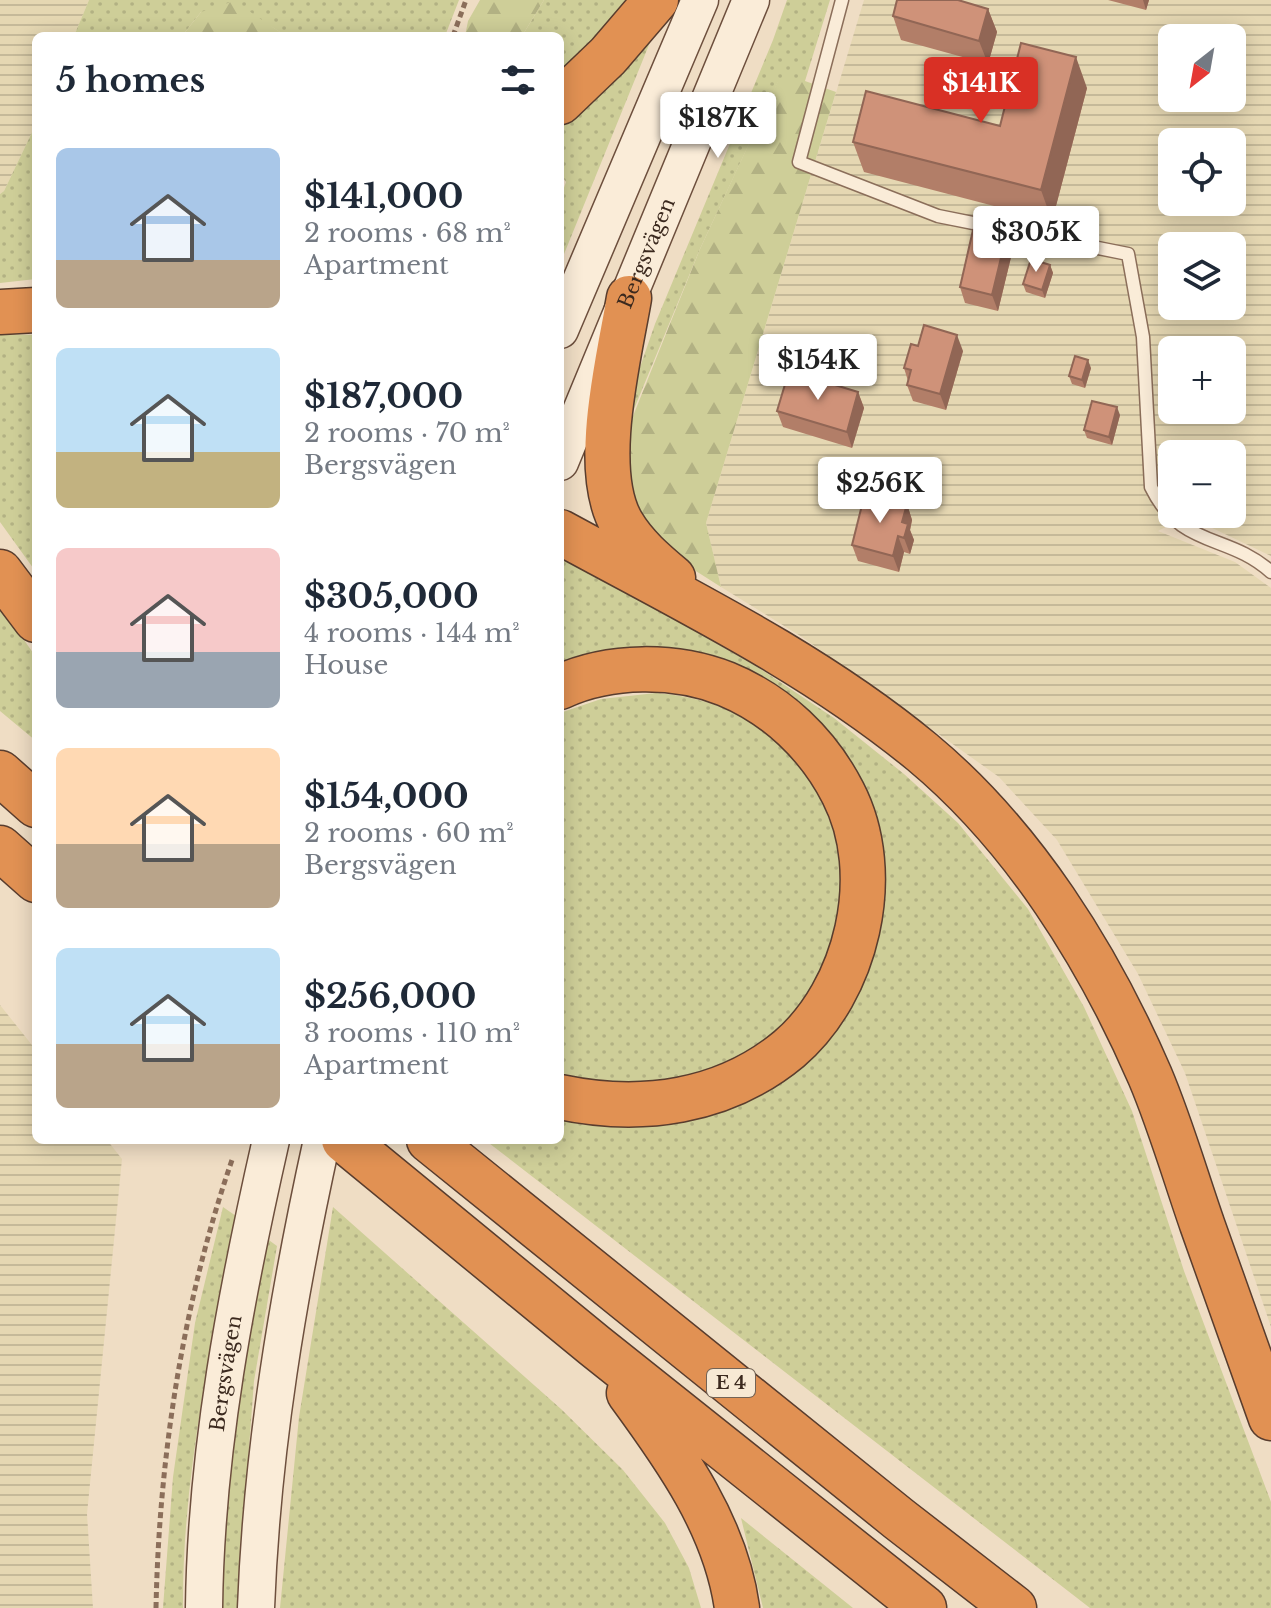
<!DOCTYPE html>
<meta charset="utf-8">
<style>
:root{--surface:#fff;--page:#f2f2f3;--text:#1f2937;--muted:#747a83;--accent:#d93025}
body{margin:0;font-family:"Libre Baskerville",serif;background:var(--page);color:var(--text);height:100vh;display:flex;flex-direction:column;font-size:30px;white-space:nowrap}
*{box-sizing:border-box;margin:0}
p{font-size:26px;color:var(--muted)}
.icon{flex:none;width:44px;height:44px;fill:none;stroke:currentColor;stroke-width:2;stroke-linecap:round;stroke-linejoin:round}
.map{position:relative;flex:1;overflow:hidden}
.details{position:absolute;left:32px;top:32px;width:532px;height:1112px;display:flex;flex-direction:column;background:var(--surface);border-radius:12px;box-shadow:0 4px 20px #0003}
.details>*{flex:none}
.needle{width:52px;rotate:211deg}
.controls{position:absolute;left:1158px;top:24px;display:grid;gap:16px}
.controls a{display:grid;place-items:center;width:88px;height:88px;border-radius:12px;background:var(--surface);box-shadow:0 4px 20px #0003;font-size:40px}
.price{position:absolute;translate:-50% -68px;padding:0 18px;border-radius:8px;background:#fff;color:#222;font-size:26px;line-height:52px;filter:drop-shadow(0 2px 4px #0008)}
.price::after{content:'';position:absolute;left:50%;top:48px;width:24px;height:18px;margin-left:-12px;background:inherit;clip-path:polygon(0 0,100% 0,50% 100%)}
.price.active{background:var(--accent);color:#fff}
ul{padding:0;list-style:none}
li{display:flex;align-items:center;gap:24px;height:200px;padding:0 24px}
li span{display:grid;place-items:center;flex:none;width:224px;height:160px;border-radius:12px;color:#555}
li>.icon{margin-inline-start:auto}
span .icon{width:96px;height:96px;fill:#fffc;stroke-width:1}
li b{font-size:34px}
h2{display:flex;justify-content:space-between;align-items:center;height:96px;padding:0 24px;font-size:34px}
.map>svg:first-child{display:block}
</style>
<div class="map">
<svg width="1271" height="1608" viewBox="0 0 1271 1608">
<defs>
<pattern id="farmland-rules" width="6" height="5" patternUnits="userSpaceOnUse" patternTransform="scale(2)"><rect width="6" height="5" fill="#e5d7b2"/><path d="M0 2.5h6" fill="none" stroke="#c5b999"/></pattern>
<pattern id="grass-dots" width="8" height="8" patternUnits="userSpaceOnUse" patternTransform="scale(2)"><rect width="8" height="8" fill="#cece98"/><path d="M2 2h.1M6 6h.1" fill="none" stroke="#b2b183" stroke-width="1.8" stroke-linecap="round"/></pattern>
<pattern id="forest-firs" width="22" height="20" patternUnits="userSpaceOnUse" patternTransform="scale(2)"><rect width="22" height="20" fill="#cece98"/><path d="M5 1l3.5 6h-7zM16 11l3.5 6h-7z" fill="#b2b183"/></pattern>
</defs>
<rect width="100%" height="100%" fill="#efddc4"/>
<!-- farmland -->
<path fill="url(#farmland-rules)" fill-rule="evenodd" d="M0,0H89L74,36H36V124L4,191L0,194Z
M864,0H1271V556L1187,516L1158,531L1235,562L1271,588V1327L1185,1073L1138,974L1057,840L999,777L802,637L721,587L706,523ZM1172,38H1232V98H1172ZM1172,142H1232V202H1172ZM1172,246H1232V306H1172ZM1172,350H1232V410H1172ZM1172,454H1232V514H1172Z
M0,1005L36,1050V1140H107L122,1159L87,1514L93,1608H0Z"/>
<!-- grass -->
<path fill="url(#grass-dots)" d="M89,0H459L445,36H286L272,27L201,12L182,36H74Z
M544,0H637L560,80V36H522Z
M787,0H830L805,81L778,82L700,249L632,414L639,370L655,324L773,40Z
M653,35L560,264V199L566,182L560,174V127Z
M36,124V279L0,283V194L4,191Z
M0,334L36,335V572L0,522Z
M560,554L756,666L834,718L904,774L958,823L1028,909L1084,1007L1132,1111L1184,1271L1271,1502V1608H1090L485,1140H560V1120L586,1125L629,1126L686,1121L845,1008L847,765L673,651L630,648L580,655L560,663Z
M0,606L36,657V741L0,711Z
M656,693C710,697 757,717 793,759C882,861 841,1012 721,1068C712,1072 701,1073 691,1075C643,1087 609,1087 560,1075V713L601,699Z
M223,1207L236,1216C212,1346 182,1476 183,1608H163L173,1477L195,1323Z
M333,1207L561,1409L623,1470L665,1523L689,1568L701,1608H280L299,1417Z
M266,1238L277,1246L254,1381L237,1608H219L225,1507L246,1348Z
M741,1518L853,1608H763Z"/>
<!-- forest -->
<path fill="url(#forest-firs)" d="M480,0H544L522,36H465L468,21Z
M234,1L286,36H182L201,12Z
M778,81H805L836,92L706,523L721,587L677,559L655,538L632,503L627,431L700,249Z"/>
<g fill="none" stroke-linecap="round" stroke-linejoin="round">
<defs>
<path id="service" d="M842,0L799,162L938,216L1128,254L1143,337L1151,487C1181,549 1228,533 1271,572"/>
<g id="secondary">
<path d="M560,330L700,0"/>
<path id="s1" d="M560,462L751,0"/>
<path id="s2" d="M204,1608C206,1450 236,1294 271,1140"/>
<path d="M256,1608C262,1449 288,1295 322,1140"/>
</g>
<path id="motorway" d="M560,102L608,56L656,0
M629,298C619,357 590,470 622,524C635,546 654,562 673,578
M0,312L36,310
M560,532C683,599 813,662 922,752C1023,836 1098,956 1150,1076C1170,1123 1185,1175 1202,1224C1225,1289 1248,1354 1271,1418
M0,572L36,620
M560,687C610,664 675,664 726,684C777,705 818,744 843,793C885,874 857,991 789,1049C724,1103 641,1114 560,1097
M0,773L36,805
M0,848L36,880
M344,1140L595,1346L924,1608
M429,1140L899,1519L1014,1608
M629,1393C676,1457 726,1527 737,1608"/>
</defs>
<!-- service casing -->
<use href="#service" stroke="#8b6e5a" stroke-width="15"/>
<!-- secondary casing -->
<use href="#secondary" stroke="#6d4f3d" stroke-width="39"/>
<!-- motorway casing -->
<use href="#motorway" stroke="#593d2e" stroke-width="47"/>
<!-- path -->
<path stroke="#8b6e5a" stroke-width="5" stroke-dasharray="6 4" stroke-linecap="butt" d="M453,36L466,0
M156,1608C159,1457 183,1302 232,1160"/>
<!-- service -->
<use href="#service" stroke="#faecd8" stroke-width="12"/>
<!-- secondary -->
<use href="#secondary" stroke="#faecd8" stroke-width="36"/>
<!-- motorway -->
<use href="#motorway" stroke="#e19153" stroke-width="44"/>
</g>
<!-- wall -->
<path fill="#b27e68" d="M1108,0H1149L1146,10Z
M988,9L997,32L988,64L901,40L893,16Z
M1087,88L1052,221L864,172L853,142L1000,126Z
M1012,253L998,311L965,303L960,287Z
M1050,265L1053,273L1045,298L1026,292L1023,284Z
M918,346L963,351L946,410L913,401L907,385L908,381L904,368Z
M1091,368L1085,388L1072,384L1069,376Z
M858,392L864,408L852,448L783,427L777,411Z
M1120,415L1112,445L1087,438L1084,430Z
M907,504L912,520L910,530L914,540L910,554L904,552L899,572L858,561L852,545Z"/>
<!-- shaded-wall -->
<path fill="#916655" d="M1143,0H1149L1146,10Z
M988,9L997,32L988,64L979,41Z
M1076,57L1087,88L1052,221L1041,190Z
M1006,237L1012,253L998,311L992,295Z
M1050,265L1053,273L1045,298L1042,290Z
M957,335L963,351L946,410L940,394Z
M1088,360L1091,368L1085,388L1082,380Z
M858,392L864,408L852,448L847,432Z
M1117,407L1120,415L1112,445L1109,437Z
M907,504L912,520L910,530L914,540L910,554L904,538L902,522Z
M898,536L904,552L899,572L893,556Z"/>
<!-- building -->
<path fill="#cf9279" stroke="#916655" stroke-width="2" d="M897,0H958L988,9L979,41L893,16Z
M1021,43L1076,57L1041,190L853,142L866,91L1000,126Z
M973,230L1006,237L992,295L960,287Z
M1031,259L1050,265L1042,290L1023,284Z
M924,325L957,335L940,394L907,385L911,370L904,368L911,344L918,346Z
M1075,356L1088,360L1082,380L1069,376Z
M789,371L858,392L847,432L777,411Z
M1092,401L1117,407L1109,437L1084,430Z
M865,493L907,504L902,522L908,524L904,538L898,536L893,556L852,545Z"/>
<g text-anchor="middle" stroke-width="6" stroke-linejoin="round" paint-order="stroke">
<!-- shield labels -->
<rect fill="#f7e9d4" stroke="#736355" stroke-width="2" x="707" y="1369" width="48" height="28" rx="6"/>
<g font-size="18" font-weight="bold" fill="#3b291e">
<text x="731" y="1389">E 4</text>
</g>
<!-- street labels -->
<g font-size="20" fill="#3b291e" stroke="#f7e9d4">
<text dy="7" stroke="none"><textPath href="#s1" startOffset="226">Bergsvägen</textPath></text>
<text dy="7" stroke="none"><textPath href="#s2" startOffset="236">Bergsvägen</textPath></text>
</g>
</g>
</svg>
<div class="controls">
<a><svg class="needle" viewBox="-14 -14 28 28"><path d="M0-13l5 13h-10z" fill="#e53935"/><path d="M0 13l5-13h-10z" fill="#747a83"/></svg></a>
<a><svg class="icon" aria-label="locate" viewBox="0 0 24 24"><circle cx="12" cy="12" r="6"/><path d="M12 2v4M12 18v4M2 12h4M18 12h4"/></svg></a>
<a><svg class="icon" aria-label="layers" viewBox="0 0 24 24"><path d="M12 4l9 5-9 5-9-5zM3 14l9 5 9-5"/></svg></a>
<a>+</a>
<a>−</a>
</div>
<b class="price active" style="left:981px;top:125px">$141K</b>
<b class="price" style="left:718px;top:160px">$187K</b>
<b class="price" style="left:1036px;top:274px">$305K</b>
<b class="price" style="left:818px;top:402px">$154K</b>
<b class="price" style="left:880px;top:525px">$256K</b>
<section class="details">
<h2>5 homes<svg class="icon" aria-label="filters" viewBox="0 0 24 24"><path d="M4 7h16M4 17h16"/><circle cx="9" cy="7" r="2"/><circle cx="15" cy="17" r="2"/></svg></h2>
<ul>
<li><span style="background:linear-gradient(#a9c7e8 70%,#b9a48a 0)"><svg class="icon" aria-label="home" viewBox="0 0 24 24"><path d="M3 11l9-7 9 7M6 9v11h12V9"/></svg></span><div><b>$141,000</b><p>2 rooms · 68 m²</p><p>Apartment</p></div></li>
<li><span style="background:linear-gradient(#bfe0f5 65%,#c2b280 0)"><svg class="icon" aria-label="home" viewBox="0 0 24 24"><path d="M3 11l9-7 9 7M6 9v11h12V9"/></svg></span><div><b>$187,000</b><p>2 rooms · 70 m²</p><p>Bergsvägen</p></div></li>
<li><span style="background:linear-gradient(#f6c9c9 65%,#9aa5b1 0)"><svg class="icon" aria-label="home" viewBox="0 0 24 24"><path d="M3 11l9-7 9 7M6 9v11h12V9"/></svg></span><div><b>$305,000</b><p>4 rooms · 144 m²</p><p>House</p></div></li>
<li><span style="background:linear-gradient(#ffd9b3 60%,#b9a48a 0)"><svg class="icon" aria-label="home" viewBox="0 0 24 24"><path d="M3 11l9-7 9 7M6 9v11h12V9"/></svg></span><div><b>$154,000</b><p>2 rooms · 60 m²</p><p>Bergsvägen</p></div></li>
<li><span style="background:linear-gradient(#bfe0f5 60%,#b9a48a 0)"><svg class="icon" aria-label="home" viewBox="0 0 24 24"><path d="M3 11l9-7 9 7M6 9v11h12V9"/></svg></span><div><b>$256,000</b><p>3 rooms · 110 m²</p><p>Apartment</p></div></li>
</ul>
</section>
</div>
